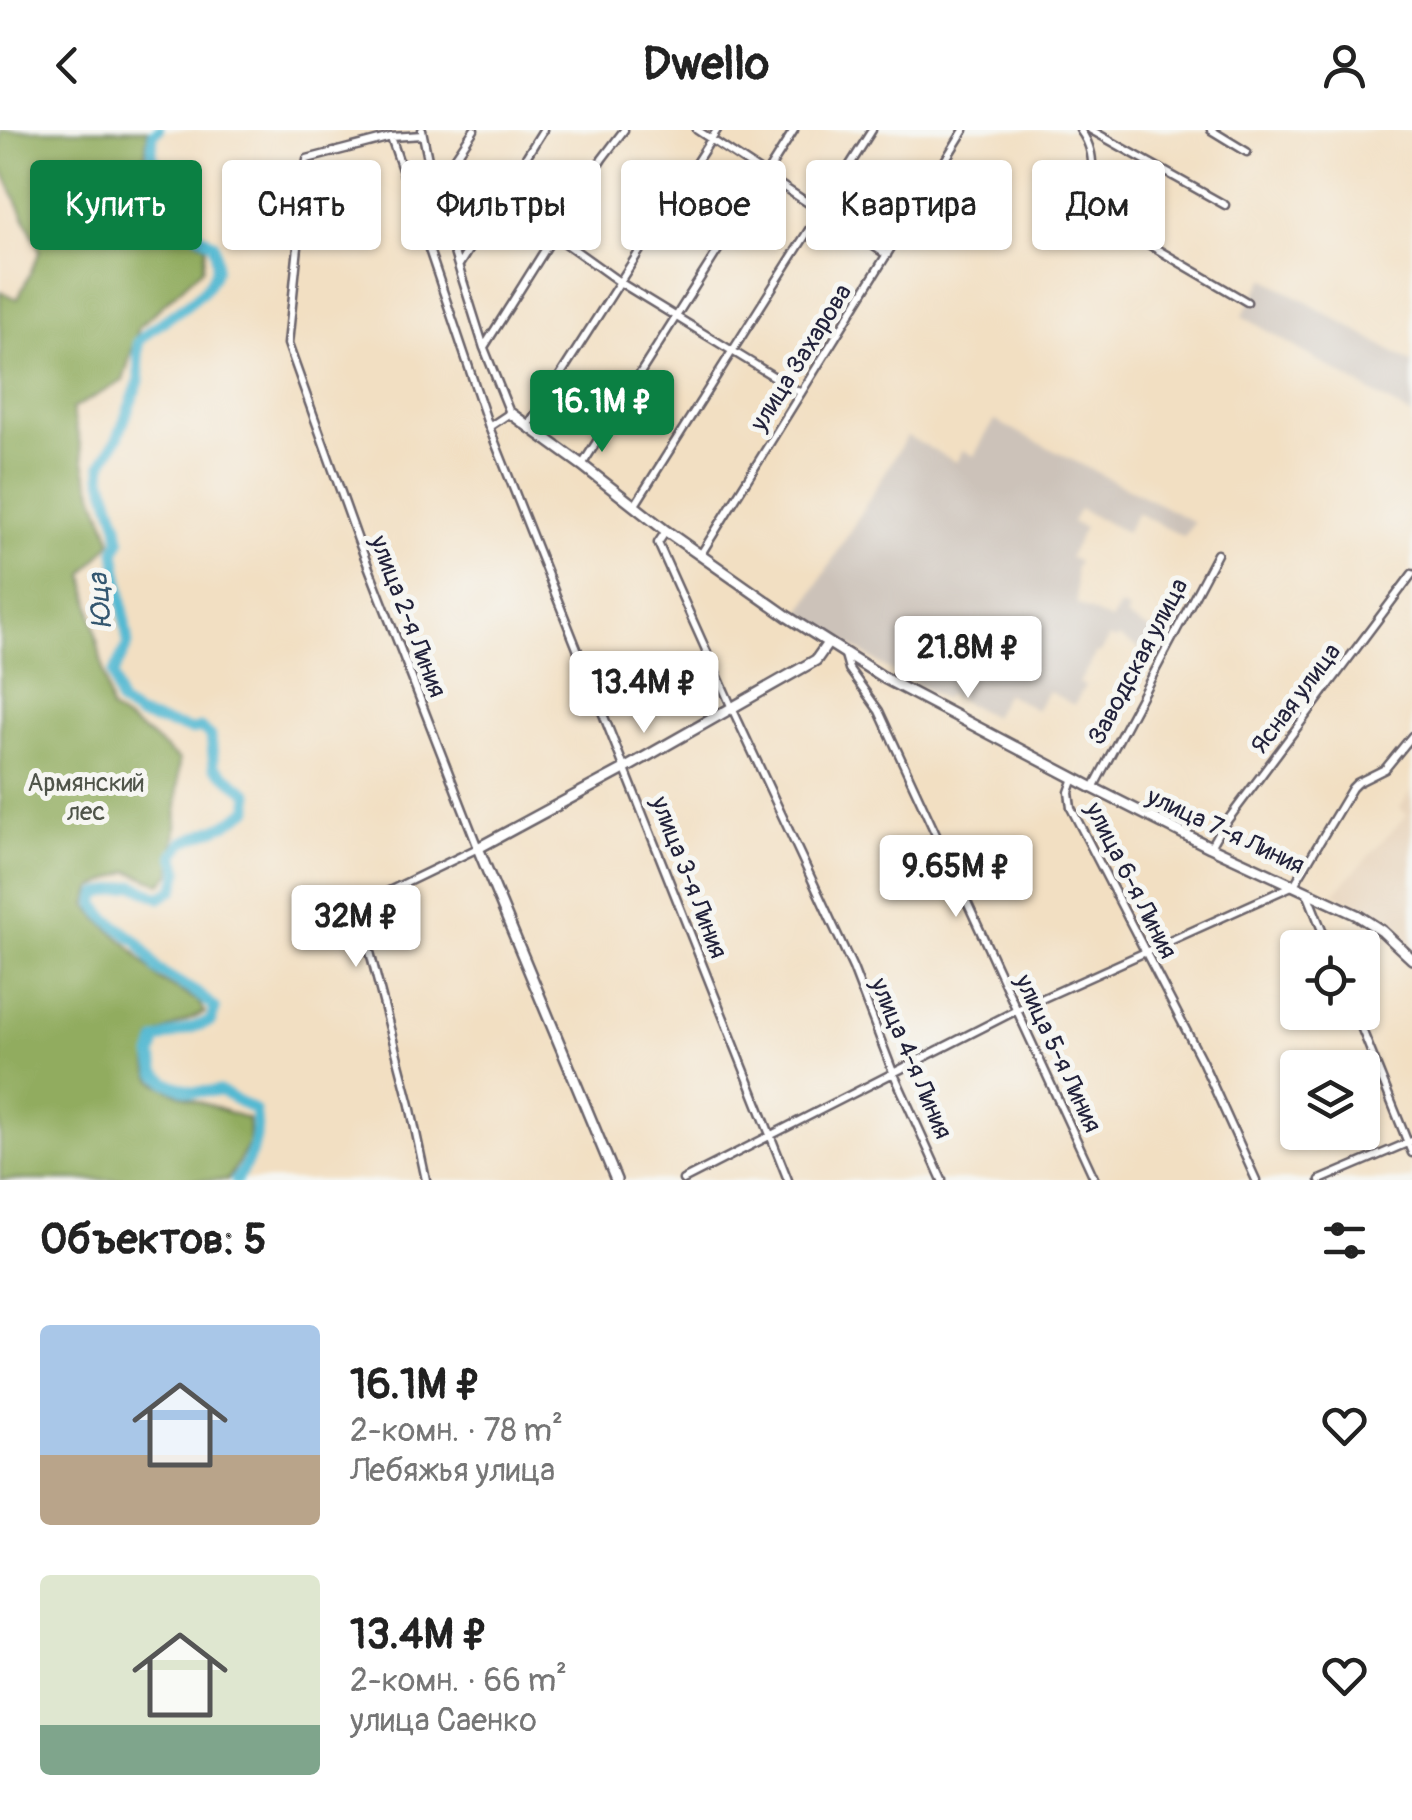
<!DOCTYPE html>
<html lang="ru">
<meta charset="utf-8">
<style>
:root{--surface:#fff;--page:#f6f6f6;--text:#222;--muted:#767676;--accent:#0b8043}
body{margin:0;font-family:Pangolin,sans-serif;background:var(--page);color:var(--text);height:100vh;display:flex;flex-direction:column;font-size:38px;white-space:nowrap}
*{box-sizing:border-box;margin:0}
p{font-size:32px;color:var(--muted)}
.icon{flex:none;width:55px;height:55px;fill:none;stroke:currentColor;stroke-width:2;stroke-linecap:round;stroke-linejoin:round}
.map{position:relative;height:1050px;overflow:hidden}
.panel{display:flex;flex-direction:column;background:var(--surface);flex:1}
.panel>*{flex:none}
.guide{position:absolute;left:30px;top:30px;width:1352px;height:90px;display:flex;gap:20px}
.fabs{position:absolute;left:1280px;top:800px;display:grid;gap:20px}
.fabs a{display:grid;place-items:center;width:100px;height:100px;border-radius:10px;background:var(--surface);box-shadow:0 2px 8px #0004;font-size:50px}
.price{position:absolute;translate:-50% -85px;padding:0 22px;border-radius:10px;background:#fff;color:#222;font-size:32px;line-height:65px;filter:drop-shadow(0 2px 5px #0008)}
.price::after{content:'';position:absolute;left:50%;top:60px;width:30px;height:22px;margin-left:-15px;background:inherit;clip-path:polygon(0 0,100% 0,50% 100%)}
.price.active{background:var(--accent);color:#fff}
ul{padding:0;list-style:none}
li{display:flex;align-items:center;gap:30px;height:250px;padding:0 40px}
li span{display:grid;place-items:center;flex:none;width:280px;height:200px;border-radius:10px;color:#555}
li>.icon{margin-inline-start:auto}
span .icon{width:120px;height:120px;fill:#fffc;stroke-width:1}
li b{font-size:42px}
h2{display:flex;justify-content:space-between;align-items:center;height:120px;padding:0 40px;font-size:42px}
.pill{padding:0 35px;border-radius:10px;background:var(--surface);box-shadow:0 2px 8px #0004;font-size:35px;line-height:90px}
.pill.active{background:var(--accent);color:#fff}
header{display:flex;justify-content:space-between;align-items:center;height:130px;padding:0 40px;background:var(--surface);font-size:45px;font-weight:700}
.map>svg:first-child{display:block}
</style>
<header><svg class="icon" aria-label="back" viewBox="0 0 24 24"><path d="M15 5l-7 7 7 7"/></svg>Dwello<svg class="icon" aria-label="person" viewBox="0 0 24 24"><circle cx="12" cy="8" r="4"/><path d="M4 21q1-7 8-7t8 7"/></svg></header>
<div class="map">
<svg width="1412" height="1050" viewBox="0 0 1412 1050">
<rect width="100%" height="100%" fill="#f6f6f2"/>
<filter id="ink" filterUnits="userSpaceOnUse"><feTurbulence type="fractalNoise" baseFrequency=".01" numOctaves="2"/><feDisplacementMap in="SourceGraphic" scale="20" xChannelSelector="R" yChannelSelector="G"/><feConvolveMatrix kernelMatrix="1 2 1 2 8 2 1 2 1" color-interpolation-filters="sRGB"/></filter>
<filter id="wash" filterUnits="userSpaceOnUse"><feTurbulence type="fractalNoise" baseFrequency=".0048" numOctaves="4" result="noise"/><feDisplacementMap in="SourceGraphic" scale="40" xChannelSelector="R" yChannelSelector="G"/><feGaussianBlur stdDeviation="2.25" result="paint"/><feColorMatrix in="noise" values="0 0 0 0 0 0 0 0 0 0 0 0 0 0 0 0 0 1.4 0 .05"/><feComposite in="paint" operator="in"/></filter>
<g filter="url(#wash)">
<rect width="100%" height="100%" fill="#f2dfc2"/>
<!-- built -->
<path fill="#e6d0b6" d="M1412,659V819L1377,786L1334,763L1407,685L1400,678Z"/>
<!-- industrial -->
<path fill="#ccc2b9" d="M1265,148L1412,233V286L1242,186Z
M994,290L1194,392L1184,407L1137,383L1126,402L1079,379L1072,392L1084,398L1069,427L1078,432L1075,438L1077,474L1111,491L1120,476L1129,481L1126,487L1161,506L1151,525L1118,507L1116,510L1109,507L1100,524L1096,523L1079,553L1085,556L1074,575L1048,561L1036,580L1006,563L993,587L948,564L944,569L883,536L800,484L907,306L956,332L963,320L974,326Z"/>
<!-- forest -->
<path fill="#91ac5f" stroke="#5a674d" stroke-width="2.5" d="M0,0H148L145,27L162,51L178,56L185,66C181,92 183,102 206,116L203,138L139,197L123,251L72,279L87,345L112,411L84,444L111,580L153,608L179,630L176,699L171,743L161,754L129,741L93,758L87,775L99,790L129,816L159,849L198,871L205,883L179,894L153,908C149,920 145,936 152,948C160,961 230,982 248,989L250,1013L228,1050H0V162L18,169L40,121L0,35Z"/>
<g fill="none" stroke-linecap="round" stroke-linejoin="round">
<!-- river -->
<path stroke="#54b9d2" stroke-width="11" d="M158,0L153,4L152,26L169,48L184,52L193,68L191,87L196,103L214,114C215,122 218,132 216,139C209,170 158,189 138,212L139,251L118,307L102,334V347L118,395L120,411L115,420L128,514L113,544L120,573L139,586L193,600L200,598L211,606L214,637L249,664V679L227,694L183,712L174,725L179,741L174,759L160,768L134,755L98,764L95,774L106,788L139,813L158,840L197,863L215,878L211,891L157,910L152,925L156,943L168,953L192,962L220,961L255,980C261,1008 252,1027 236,1050"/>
</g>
</g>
<g filter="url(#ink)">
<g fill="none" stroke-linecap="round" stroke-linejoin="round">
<defs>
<path id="minor" d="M422,0L434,59L484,218L510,283L489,297
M697,0L887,125
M1080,0C1104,31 1082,58 1102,87L1247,172
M1091,0L1225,75
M1211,0L1247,22
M423,5L391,7L307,29L288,214L358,410L478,718L358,776L410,975L426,1050
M391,7L489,297L788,1050
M447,41L497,73L554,105L621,153L801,263
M434,59L474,0
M459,135L543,0
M484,217L602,29L624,0
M527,297L717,0
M582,335L794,0
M635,375L872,0
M666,401L658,413L732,578L853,838L893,942L942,1050
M701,424L964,0
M845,525L849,539L879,581L1095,1050
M1074,648L1069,662L1071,678L1202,931L1256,1050
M1093,658L1217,424
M1210,717L1218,703L1412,444
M1307,763L1329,818
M1355,882L1412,1023
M683,1050L1017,880L1294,755L1352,658L1357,653L1385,639L1412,606
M1320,1050L1412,1011"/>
<path id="tertiary" d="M510,283L582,335L666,401L788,487L886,549L1093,658L1210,717L1357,785L1382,801L1412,829
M616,1050L478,718L626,638L816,530L828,513"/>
</defs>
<!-- minor casing -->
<use href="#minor" stroke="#6b646a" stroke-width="11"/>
<!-- tertiary casing -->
<use href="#tertiary" stroke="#6b646a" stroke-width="14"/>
<!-- minor -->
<use href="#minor" stroke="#fff" stroke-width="6"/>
<!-- tertiary -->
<use href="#tertiary" stroke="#fff" stroke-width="9"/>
</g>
</g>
<g text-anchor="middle" stroke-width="10" stroke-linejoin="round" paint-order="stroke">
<!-- street labels -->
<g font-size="25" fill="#22223b" stroke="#f6f6f2">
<text transform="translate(800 227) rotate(-58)" y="9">улица Захарова</text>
<text transform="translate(409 486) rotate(69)" y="9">улица 2-я Линия</text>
<text transform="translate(1137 531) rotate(-62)" y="9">Заводская улица</text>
<text transform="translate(1295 568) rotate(-53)" y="9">Ясная улица</text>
<text transform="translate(1226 700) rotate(25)" y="9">улица 7-я Линия</text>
<text transform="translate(690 747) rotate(69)" y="9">улица 3-я Линия</text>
<text transform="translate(1132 750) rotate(63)" y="9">улица 6-я Линия</text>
<text transform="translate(1059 923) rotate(65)" y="9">улица 5-я Линия</text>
<text transform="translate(912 928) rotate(67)" y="9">улица 4-я Линия</text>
</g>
<!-- park labels -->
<g font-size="25" fill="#4f5449" stroke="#f6f6f2">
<text x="86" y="661">Армянский<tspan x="86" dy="29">лес</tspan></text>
</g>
<!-- water labels -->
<g font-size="28" font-style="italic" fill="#345770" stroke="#f6f6f2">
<text transform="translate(99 471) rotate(-95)" y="10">Юца</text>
</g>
</g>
</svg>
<div class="fabs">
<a><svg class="icon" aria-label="locate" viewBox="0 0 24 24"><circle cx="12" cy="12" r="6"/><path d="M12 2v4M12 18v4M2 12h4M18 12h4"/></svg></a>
<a><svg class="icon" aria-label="layers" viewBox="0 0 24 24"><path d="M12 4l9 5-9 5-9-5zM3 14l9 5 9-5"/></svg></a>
</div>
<b class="price active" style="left:602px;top:325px">16.1M ₽</b>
<b class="price" style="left:968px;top:571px">21.8M ₽</b>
<b class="price" style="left:644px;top:606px">13.4M ₽</b>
<b class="price" style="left:956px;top:790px">9.65M ₽</b>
<b class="price" style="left:356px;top:840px">32M ₽</b>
<div class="guide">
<a class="pill active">Купить</a>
<a class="pill">Снять</a>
<a class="pill">Фильтры</a>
<a class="pill">Новое</a>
<a class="pill">Квартира</a>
<a class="pill">Дом</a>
</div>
</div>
<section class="panel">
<h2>Объектов: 5<svg class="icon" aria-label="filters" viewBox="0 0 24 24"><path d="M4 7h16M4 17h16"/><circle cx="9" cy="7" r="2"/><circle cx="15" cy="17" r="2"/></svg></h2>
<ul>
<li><span style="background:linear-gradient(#a9c7e8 65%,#b9a48a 0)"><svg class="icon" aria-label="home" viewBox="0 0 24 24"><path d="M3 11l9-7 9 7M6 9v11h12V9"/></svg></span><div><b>16.1M ₽</b><p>2-комн. · 78 m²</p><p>Лебяжья улица</p></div><svg class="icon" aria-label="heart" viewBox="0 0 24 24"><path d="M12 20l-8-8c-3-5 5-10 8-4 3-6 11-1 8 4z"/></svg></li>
<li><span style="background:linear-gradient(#dfe7d0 75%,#7fa58c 0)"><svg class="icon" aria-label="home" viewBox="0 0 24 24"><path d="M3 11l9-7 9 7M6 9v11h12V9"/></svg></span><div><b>13.4M ₽</b><p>2-комн. · 66 m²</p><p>улица Саенко</p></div><svg class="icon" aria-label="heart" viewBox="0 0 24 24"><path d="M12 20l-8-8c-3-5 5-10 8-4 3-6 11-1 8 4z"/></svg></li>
</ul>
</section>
